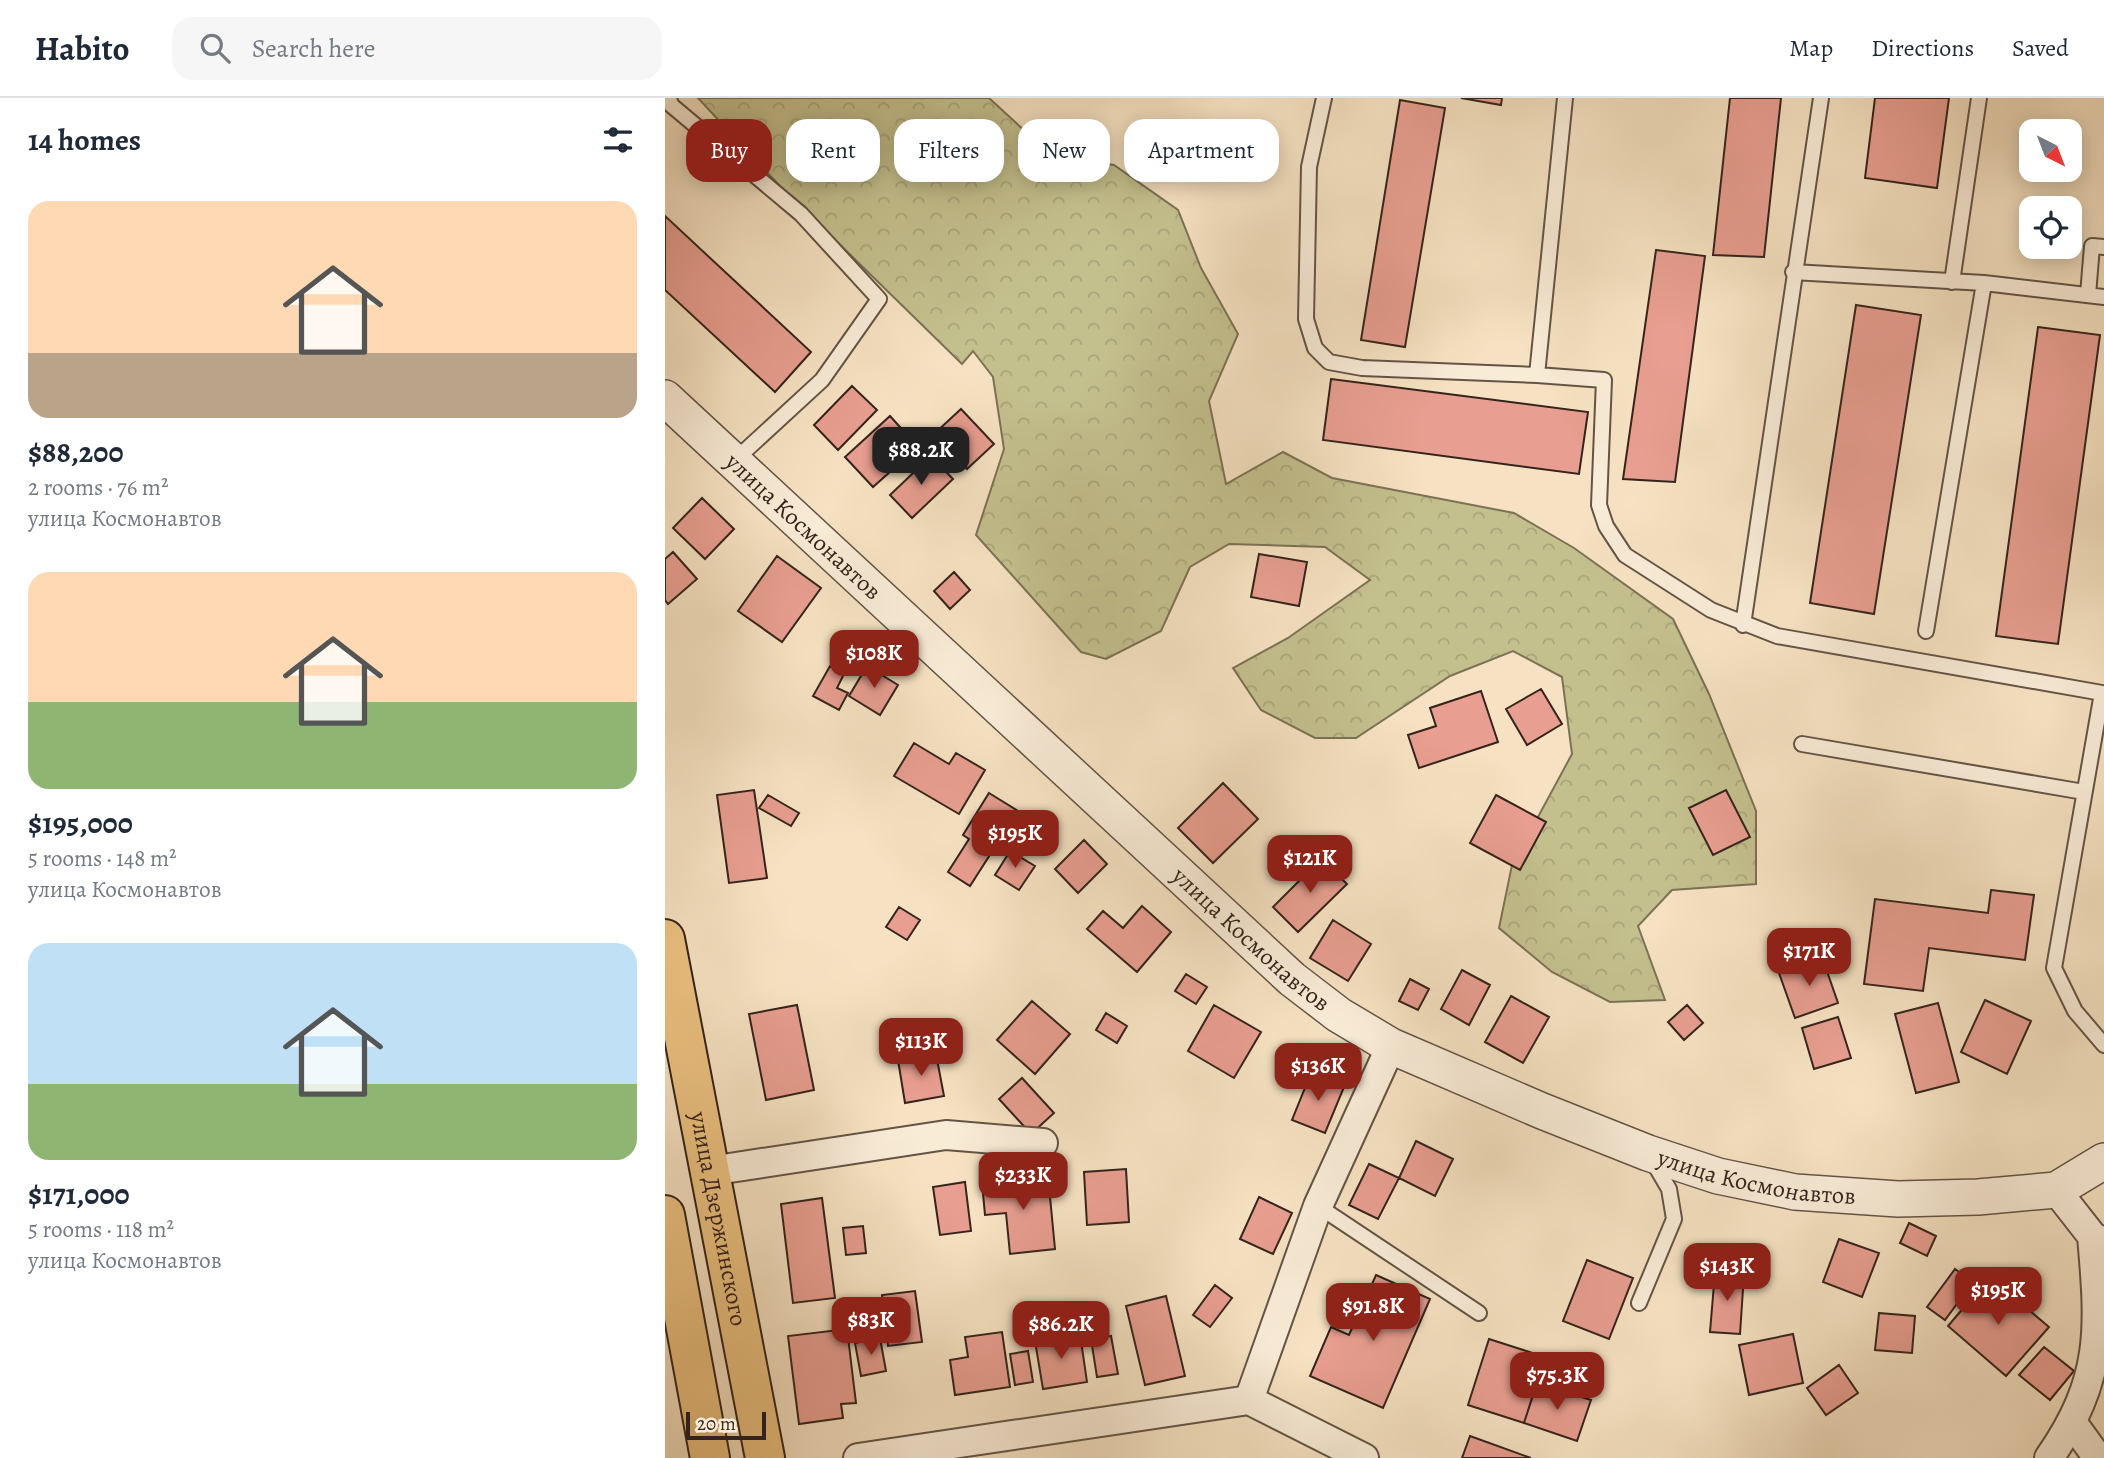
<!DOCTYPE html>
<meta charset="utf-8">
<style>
:root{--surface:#fff;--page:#f6f6f7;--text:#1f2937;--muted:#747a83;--line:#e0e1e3;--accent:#8f2418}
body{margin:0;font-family:Alegreya,serif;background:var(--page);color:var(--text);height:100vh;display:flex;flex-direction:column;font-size:26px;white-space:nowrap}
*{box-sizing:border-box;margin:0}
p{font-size:23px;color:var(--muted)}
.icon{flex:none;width:38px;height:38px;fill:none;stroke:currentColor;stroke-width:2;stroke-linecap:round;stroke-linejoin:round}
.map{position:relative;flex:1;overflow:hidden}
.drawer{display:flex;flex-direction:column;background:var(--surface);width:665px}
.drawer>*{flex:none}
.banner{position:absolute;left:21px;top:21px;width:665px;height:63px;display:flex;gap:14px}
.needle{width:46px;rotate:138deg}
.fabs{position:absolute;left:1354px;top:21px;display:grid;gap:14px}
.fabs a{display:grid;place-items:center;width:63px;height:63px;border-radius:14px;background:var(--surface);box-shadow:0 4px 18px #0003;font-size:35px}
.scale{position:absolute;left:21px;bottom:18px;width:80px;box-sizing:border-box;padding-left:7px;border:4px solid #34241c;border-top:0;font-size:19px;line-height:24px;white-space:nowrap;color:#34241c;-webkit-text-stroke:5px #f9ecd7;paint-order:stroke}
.price{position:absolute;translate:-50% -60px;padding:0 16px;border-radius:14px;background:var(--accent);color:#fff;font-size:23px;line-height:46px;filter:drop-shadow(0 2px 4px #0008)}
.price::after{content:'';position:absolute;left:50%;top:42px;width:21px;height:16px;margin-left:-10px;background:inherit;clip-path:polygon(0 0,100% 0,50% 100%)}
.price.active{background:#222;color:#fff}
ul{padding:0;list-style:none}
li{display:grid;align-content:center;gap:14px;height:371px;padding:0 28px}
li span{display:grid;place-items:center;height:217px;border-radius:21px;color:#555}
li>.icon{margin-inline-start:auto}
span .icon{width:126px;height:126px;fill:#fffc;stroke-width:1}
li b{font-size:30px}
h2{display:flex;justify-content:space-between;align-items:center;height:84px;padding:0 28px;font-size:30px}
.chip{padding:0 24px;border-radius:21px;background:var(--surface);box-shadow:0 4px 18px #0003;font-size:24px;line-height:63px}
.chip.active{background:var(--accent);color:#fff}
header{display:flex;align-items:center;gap:42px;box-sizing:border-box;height:98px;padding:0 35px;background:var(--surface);border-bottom:2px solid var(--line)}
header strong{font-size:33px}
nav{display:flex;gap:38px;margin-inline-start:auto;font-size:24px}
.search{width:490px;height:63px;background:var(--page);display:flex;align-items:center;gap:18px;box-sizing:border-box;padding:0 24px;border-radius:21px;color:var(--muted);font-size:26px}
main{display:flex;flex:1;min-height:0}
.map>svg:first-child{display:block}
</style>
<header>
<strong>Habito</strong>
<div class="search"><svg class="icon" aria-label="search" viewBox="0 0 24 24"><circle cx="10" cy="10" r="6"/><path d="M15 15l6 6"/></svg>Search here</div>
<nav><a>Map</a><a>Directions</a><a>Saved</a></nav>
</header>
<main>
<section class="drawer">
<h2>14 homes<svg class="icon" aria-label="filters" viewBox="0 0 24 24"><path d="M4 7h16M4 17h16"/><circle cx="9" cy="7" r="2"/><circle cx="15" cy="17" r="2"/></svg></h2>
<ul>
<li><span style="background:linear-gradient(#ffd9b3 70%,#b9a48a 0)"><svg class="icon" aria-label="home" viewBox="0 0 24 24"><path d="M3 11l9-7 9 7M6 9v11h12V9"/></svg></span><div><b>$88,200</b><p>2 rooms · 76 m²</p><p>улица Космонавтов</p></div></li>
<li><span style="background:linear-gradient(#ffd9b3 60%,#8fb573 0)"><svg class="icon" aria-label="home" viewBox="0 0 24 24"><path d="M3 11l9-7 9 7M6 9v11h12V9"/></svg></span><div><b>$195,000</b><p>5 rooms · 148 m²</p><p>улица Космонавтов</p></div></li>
<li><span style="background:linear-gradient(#bfe0f5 65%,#8fb573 0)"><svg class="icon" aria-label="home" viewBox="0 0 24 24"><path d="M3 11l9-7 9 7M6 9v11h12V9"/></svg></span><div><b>$171,000</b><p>5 rooms · 118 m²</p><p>улица Космонавтов</p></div></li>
</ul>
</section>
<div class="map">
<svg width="1439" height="1360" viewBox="0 0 1439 1360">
<defs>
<pattern id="forest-crowns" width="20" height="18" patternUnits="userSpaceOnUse" patternTransform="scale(1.75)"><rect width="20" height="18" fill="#c4c08e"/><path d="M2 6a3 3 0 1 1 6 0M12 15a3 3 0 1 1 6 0" fill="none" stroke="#a9a57a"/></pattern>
</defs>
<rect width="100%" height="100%" fill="#f6e2c2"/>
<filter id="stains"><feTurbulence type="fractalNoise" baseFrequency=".00286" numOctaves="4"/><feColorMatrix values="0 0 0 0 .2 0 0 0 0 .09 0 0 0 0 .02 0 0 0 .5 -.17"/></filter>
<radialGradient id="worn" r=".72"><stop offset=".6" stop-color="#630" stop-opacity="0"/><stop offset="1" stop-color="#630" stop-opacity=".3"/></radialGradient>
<!-- forest -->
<path fill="url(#forest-crowns)" stroke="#7c7255" stroke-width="2" d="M33,0H324L387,58L449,67L513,112L536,170L573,236L544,303L561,386L618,354L667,380L849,415L909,450L1008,521L1044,596L1091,713V786L1007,792L973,828L1000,902L945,904L887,874L834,830L847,767L907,656L897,579L848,553L785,578L691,640H650L596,612L568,570L623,540L705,482L660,449L564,446L525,469L496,533L441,561L416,554L311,437L339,351L328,279L308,253L297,266L113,86Z"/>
<!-- building -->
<path fill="#e89e90" stroke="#34241c" stroke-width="2" d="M796,0H837L836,7Z
M1065,0H1116L1099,159L1048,157Z
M1210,0H1284L1272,90L1200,80Z
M735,2L780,10L740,249L696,242Z
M0,118L146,254L110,294L0,192Z
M991,152L1040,158L1010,384L958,381Z
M1191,207L1256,217L1209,516L1145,505Z
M1373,229L1435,237L1393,546L1331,538Z
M666,281L923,314L914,376L658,342Z
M187,288L212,312L173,352L149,327Z
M296,311L329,346L302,371L269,336Z
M225,318L253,349L208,389L180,359Z
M266,358L288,381L247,420L225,397Z
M37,400L69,431L40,461L8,430Z
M8,454L32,481L3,506L0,502V461Z
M594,456L642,464L634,508L586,499Z
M112,458L156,490L117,544L73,513Z
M289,474L305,492L285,511L269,493Z
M165,568L179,576L172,590L183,595L174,612L148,598Z
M202,568L233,587L215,617L184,598Z
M876,591L897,626L862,647L841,611Z
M816,593L833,644L754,670L743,637L771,628L765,610Z
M249,645L284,666L291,655L320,672L294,716L229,678Z
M558,685L593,721L548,765L513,730Z
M89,692L102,780L64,785L52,697Z
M1061,692L1085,739L1048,757L1024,710Z
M324,695L353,713L305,788L283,774L304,741L298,737Z
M103,697L134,715L126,728L94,710Z
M831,697L881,724L855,772L805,745Z
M419,742L442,766L413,795L390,771Z
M345,753L370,768L354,792L330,777Z
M656,761L682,786L633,834L608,809Z
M1326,792L1369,797L1360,862L1264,850L1258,893L1199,886L1210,801L1323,815Z
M477,808L506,834L472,874L422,831L438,813L458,830Z
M234,809L255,822L242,842L221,829Z
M668,822L706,846L683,883L645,860Z
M1157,859L1173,905L1130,920L1114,875Z
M797,872L825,887L804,927L776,911Z
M521,876L542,889L531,906L510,893Z
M745,881L764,891L753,912L734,903Z
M846,898L884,919L858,965L820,944Z
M1320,902L1366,923L1342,976L1296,954Z
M367,903L405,936L370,976L332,942Z
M1273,905L1294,984L1251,995L1230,916Z
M132,907L149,992L101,1002L84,916Z
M549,907L596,934L569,980L523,953Z
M1022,907L1038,925L1019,942L1003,924Z
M441,915L462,928L452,945L431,932Z
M1173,919L1186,960L1149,971L1137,930Z
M271,956L279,998L240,1005L233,962Z
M646,975L679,989L660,1035L627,1022Z
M357,980L389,1015L366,1036L334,1001Z
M751,1043L788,1061L770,1098L734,1080Z
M704,1066L734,1080L713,1121L684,1107Z
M461,1071L464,1124L422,1127L419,1074Z
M383,1078L390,1151L345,1156L341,1115L320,1117L317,1084Z
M300,1084L306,1133L275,1137L268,1089Z
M594,1099L627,1115L608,1156L575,1141Z
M157,1100L170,1200L128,1205L116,1106Z
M1244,1125L1271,1138L1262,1158L1235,1145Z
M198,1128L201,1155L181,1157L178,1130Z
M1174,1141L1214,1155L1197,1199L1158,1184Z
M922,1162L968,1180L944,1241L898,1223Z
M1290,1171L1308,1184L1280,1222L1262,1209Z
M1050,1174L1079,1176L1075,1236L1045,1234Z
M711,1177L765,1201L718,1310L645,1278L666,1229L684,1237Z
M1325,1179L1384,1229L1341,1278L1283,1228Z
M550,1187L567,1200L545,1229L528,1217Z
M250,1193L257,1244L223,1248L217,1197Z
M501,1198L520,1278L480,1287L461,1208Z
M1214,1215L1250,1218L1247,1255L1210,1252Z
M182,1231L191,1305L176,1306L178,1320L134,1326L123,1238Z
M337,1234L345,1289L290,1297L285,1262L303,1259L300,1239Z
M415,1236L422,1284L378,1291L370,1243Z
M1128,1236L1138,1285L1084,1297L1074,1247Z
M446,1238L453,1276L432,1279L426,1241Z
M215,1240L221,1273L196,1278L190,1245Z
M824,1241L880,1259L859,1325L803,1307Z
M1379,1249L1409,1273L1385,1302L1354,1277Z
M363,1253L368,1284L350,1287L345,1256Z
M1174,1267L1193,1295L1161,1317L1142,1290Z
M872,1285L926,1302L912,1343L859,1325Z
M805,1338L866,1360H797Z"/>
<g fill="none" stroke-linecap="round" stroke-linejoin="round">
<defs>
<path id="service" d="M4,0L6,7L136,116L214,201L157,282L69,363
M659,0L644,69L641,221L650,250L664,264L697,270L872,277
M900,0L872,277L939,282L934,407L941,428L960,457L1046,512L1112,538L1437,595L1389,870L1410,913L1439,947
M1128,174L1319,185L1439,199
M1287,184L1314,0
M1423,197L1427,148L1439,149
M1078,527L1156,0
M1261,533L1319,185
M1137,646L1419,694
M653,1108L814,1215
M974,1205L1009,1121L1004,1091L987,1062"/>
<path id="minor" d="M45,1073L281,1037L378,1045
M1391,1092L1427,1138L1439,1145
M584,1302L699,1360
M1409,1327L1433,1360
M193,1360L584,1302L653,1108L726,948
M1384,1360C1439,1281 1435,1231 1427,1138"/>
<g id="tertiary">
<path id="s1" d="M0,300L627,881L674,917L726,948L877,1013L983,1055L1053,1078L1130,1094L1233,1101L1313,1099L1391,1092L1439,1063"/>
</g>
<g id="trunk">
<path id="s2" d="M0,841L100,1360"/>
<path d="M0,1117L45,1360"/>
</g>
</defs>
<!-- service casing -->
<use href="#service" stroke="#645446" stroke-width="18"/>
<!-- minor casing -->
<use href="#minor" stroke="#645446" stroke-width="32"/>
<!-- tertiary casing -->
<use href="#tertiary" stroke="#645446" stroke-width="38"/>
<!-- trunk casing -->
<use href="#trunk" stroke="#34241c" stroke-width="42"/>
<!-- service -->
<use href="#service" stroke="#f9ecd7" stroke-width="14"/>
<!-- minor -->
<use href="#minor" stroke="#f9ecd7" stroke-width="28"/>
<!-- tertiary -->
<use href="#tertiary" stroke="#f9ecd7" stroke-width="35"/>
<!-- trunk -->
<use href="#trunk" stroke="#ebc181" stroke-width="38"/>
</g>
<g text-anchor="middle" stroke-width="7" stroke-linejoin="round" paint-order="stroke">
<!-- street labels -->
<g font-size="24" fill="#34241c" stroke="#f9ecd7">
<text dy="8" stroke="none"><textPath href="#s1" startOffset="189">улица Космонавтов</textPath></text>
<text dy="8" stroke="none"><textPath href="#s1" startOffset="798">улица Космонавтов</textPath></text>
<text dy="8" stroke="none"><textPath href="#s1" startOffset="1365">улица Космонавтов</textPath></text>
<text dy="8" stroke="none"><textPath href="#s2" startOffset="285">улица Дзержинского</textPath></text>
</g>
</g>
<rect width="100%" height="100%" filter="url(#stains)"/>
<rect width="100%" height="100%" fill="url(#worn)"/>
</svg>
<div class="fabs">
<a><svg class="needle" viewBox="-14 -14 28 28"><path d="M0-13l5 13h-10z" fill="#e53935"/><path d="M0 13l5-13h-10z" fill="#747a83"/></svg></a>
<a><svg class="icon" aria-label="locate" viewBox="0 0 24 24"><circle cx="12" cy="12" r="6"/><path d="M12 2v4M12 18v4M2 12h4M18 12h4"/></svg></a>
</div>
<div class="scale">20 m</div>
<b class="price active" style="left:256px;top:389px">$88.2K</b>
<b class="price" style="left:209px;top:592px">$108K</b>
<b class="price" style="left:350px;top:772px">$195K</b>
<b class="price" style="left:645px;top:797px">$121K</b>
<b class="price" style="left:1144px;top:890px">$171K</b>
<b class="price" style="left:256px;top:980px">$113K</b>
<b class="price" style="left:653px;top:1005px">$136K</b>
<b class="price" style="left:358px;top:1114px">$233K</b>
<b class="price" style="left:1062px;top:1205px">$143K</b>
<b class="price" style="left:1333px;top:1229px">$195K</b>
<b class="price" style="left:708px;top:1245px">$91.8K</b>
<b class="price" style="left:206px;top:1259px">$83K</b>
<b class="price" style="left:396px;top:1263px">$86.2K</b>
<b class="price" style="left:892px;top:1314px">$75.3K</b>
<div class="banner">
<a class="chip active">Buy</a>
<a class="chip">Rent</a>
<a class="chip">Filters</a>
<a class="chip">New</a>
<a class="chip">Apartment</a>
</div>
</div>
</main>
